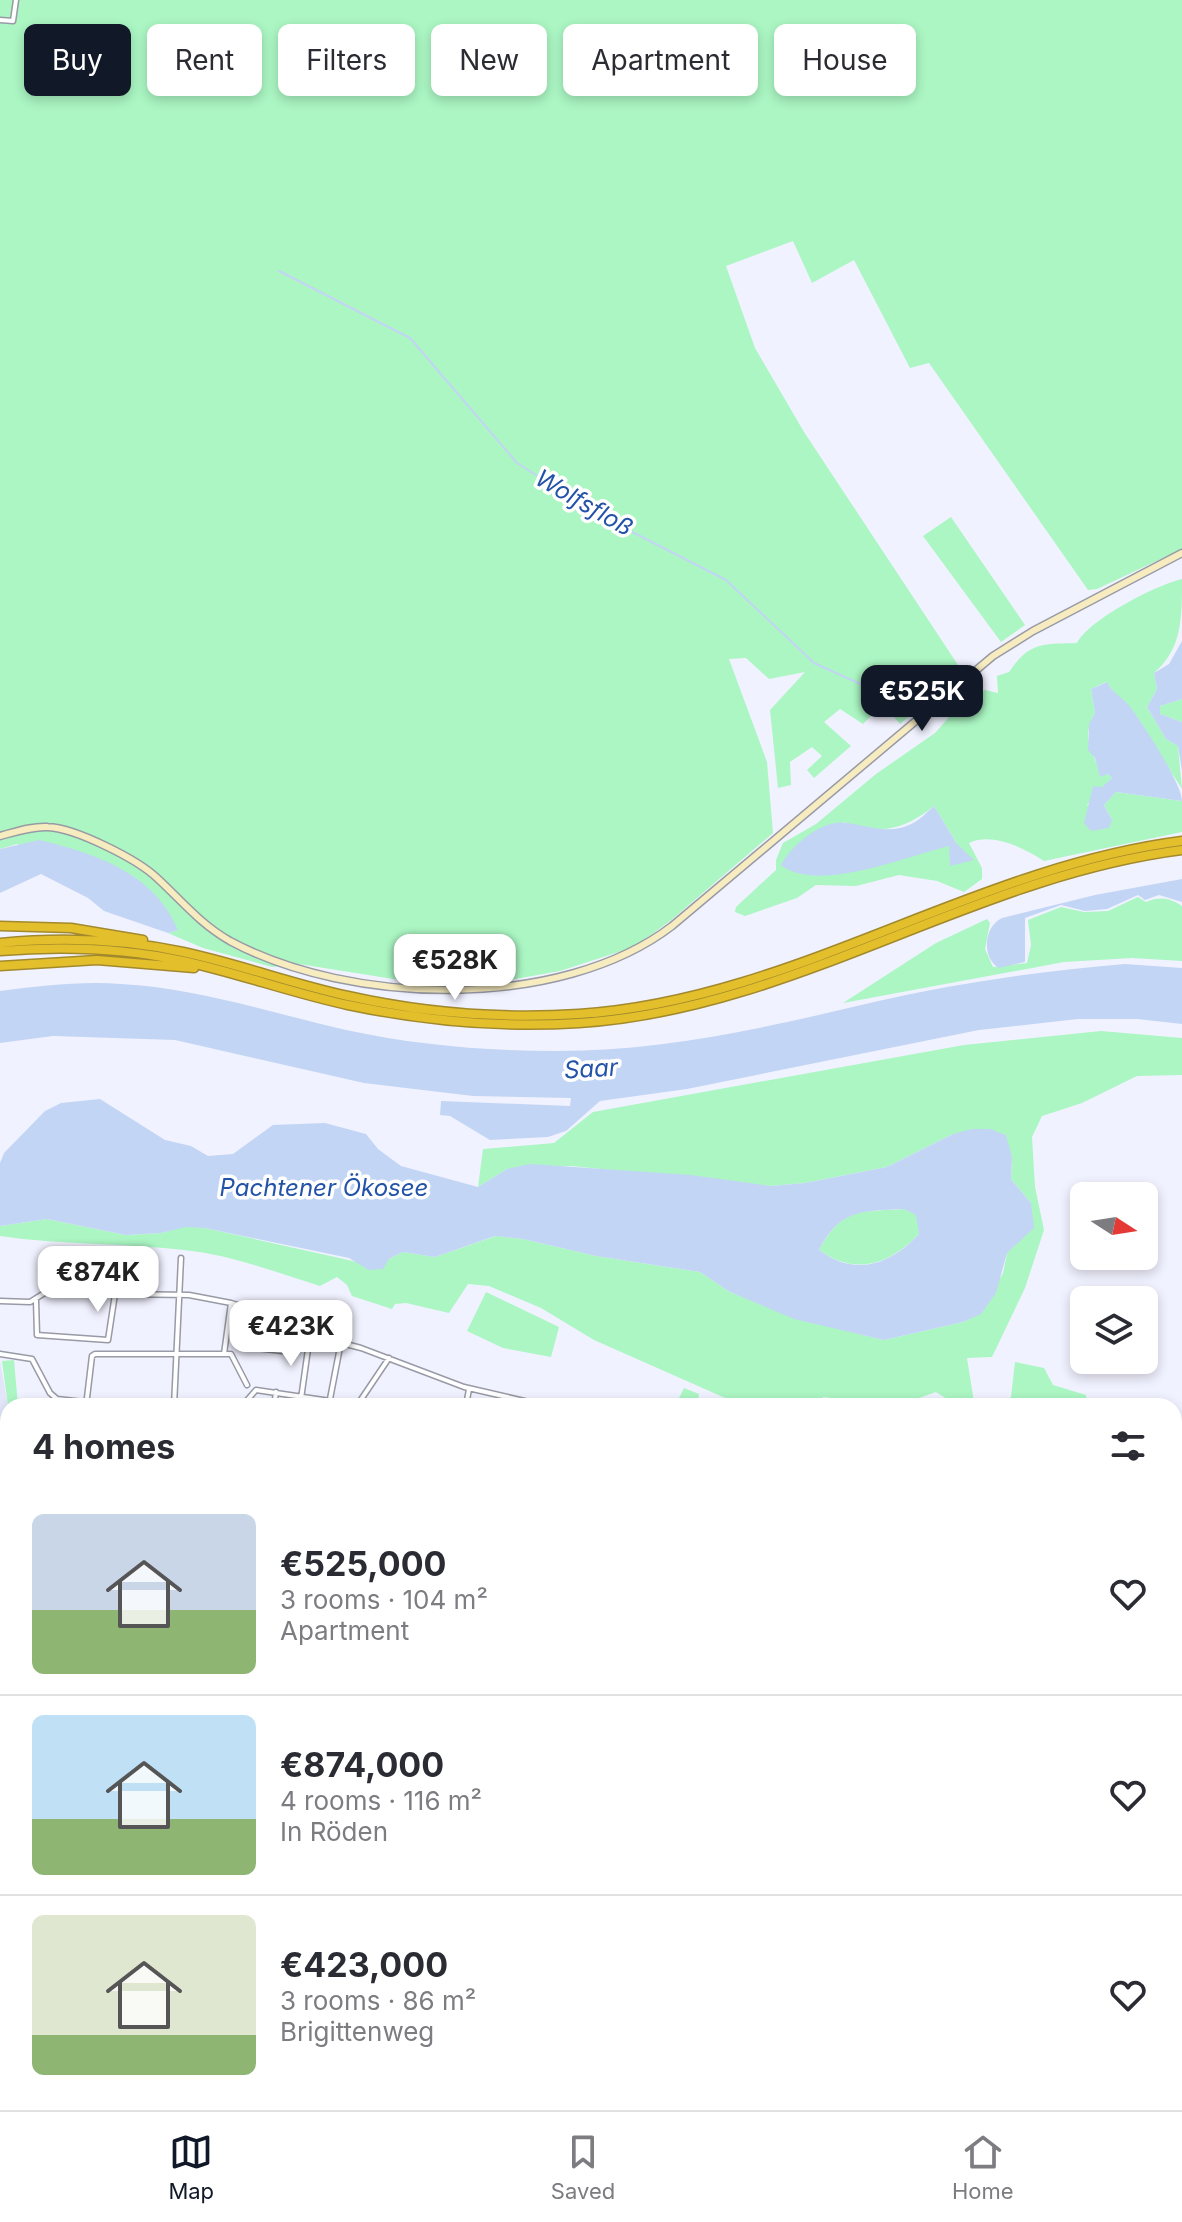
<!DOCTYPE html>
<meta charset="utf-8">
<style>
:root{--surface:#fff;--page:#f2f2f3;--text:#2b2b33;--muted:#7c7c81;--line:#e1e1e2;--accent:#111827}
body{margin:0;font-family:Inter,sans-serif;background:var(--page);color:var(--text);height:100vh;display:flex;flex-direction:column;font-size:30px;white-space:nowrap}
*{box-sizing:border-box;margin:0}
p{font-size:26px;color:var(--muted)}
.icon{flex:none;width:44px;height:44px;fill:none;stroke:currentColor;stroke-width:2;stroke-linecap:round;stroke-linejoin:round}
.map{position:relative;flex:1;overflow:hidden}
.details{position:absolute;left:0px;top:1398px;width:1182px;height:712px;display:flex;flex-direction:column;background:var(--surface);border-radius:24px 24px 0 0;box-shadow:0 4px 12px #0003}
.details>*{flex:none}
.banner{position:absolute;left:24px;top:24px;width:1134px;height:72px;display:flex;gap:16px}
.needle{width:52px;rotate:102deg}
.buttons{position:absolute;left:1070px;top:1182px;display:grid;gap:16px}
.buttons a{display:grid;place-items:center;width:88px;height:88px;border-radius:12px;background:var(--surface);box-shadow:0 4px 12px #0003;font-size:40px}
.price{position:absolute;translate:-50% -68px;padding:0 18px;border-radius:16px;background:#fff;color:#222;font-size:26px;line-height:52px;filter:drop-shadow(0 2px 4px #0008)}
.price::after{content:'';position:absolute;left:50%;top:48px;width:24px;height:18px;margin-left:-12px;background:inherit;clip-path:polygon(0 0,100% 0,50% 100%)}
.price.active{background:var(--accent);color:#fff}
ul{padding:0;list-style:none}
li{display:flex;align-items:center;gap:24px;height:200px;padding:0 32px}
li+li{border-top:2px solid var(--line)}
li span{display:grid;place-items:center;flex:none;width:224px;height:160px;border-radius:12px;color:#555}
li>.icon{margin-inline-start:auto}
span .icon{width:96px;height:96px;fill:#fffc;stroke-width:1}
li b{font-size:34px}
h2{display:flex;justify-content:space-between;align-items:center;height:96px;padding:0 32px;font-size:34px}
.pill{padding:0 28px;border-radius:12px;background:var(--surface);box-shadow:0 4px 12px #0003;font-size:28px;line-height:72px}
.pill.active{background:var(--accent);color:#fff}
.menu{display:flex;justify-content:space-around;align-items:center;height:112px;border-top:2px solid var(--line);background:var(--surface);font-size:22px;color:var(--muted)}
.menu a{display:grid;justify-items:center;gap:4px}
.menu .active{color:var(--accent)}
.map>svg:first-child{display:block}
</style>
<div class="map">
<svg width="1182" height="2110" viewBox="0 0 1182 2110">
<rect width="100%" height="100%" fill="#f1f2ff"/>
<!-- built -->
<path fill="#e3e6f9" d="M0,1361L8,1406V1464L0,1466Z
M1174,1730L1182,1731V1774L1174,1775Z
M8,1779V1869L0,1855V1782Z
M126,2102H337L322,2110H127Z"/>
<!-- green -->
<path fill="#abf6c3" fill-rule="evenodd" d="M0,0H1182V549L1097,589L1088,590L929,363L910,368L854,260L812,283L793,241L726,266L755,348L804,432L962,671L951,680L936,665L920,683L932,696L900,724L883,704L863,724L840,709L824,722L851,746L814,778L807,770L822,756L812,747L790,762L791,785L778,788L770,710L805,672L769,679L746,658L729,659L767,762L773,833L670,921L634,947L560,971L510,980L406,981L299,964L272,967L203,948L168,933L178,930L17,844L0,849Z
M951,517L1025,625L1001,642L923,536Z
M1182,579C1182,619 1182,649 1154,673L1157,689L1147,707L1166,739L1178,746L1182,789L1143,728L1106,682L1091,689L1095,713C1079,742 1095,750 1100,776L1109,774L1112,778L1087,805L1112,820L1104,805L1116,792L1182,801V832L1044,861C1023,848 993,832 969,843L982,868V879L964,892L937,881L899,875L856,886L816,885L797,898L745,916L735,912L736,907L776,870V860L783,843L816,824L876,774L935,733L966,698L971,710L982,704L978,695L985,690L998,693L997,676L1009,672C1029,642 1043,644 1077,643C1090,619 1154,586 1182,579ZM934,806L957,844L813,876L844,822C882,835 904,830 934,806Z
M1182,699V722L1160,714V706Z
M1138,897L1146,902C1160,896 1170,898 1182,906V961L1132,958L1064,962L843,1003L936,943L987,919L990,923L985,949L993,967L1027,963L1031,945L1028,920L1061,907L1084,912L1108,911Z
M1101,1031L1182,1038V1075L1137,1076L1082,1103L1042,1116L1032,1137L1035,1187L1044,1230L1025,1288L992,1357L967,1358L974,1402L970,1406H958L936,1392L897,1406L823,1397L820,1406L741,1405L594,1340L541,1308L489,1286L468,1284L449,1313L406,1303L395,1304L392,1309L352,1296L347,1285L337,1277L320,1286C275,1272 232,1255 184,1250C123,1243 61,1245 0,1236V1226L47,1219L126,1235L161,1233L186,1226L205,1228L362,1263L389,1259L403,1252L435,1257L496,1236L523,1239L596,1256L700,1272L730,1292L794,1318L884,1340L963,1322L981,1313L1003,1273L1007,1253L1031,1203L1011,1179L1012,1157L990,1129L953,1134L887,1167L805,1183L771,1186L571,1166L507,1169L478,1187L483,1149L554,1143L593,1112L964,1045Z
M904,1209L917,1215L919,1234C889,1265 855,1276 819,1250C843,1207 859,1212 904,1209Z
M486,1292L559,1327L551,1357L503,1348L467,1331Z
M14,1360L18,1406H8L2,1361Z
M1015,1362L1044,1368L1053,1385L1086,1395L1087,1406H1001L1011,1397Z
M684,1388L699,1394L697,1406L676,1404Z
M1174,1514L1182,1515V1596L1174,1593Z
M1174,1638H1180L1182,1645V1730L1174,1729Z
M1174,1783H1182V1829L1174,1835Z
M355,2102H485L486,2110H341Z"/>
<!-- water -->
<path fill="#c3d5f4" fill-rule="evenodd" d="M1182,641V699L1160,706V714L1182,722V771L1178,746L1166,739L1147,707L1157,689L1154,673L1169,664Z
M1107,682C1111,692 1125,699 1131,708C1142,723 1182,783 1182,801L1116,792L1104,805L1112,820L1109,828L1091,831L1084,823L1093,786L1102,787L1112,778L1108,774L1100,777L1095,758L1088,750L1089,724L1095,713L1091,689Z
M934,806L957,844L974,860L950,866L949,846C907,856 817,894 781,865C792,845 822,819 847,823C867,826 889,834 909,825C918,822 927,812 934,806Z
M39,840C94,853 155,873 178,930L168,933L104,911L88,898L41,874L0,893V849Z
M1182,879V902L1159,895L1145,900L1138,895L1107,909L1085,911L1061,905L1025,918V962L999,968C981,958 984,926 1002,918L1095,895Z
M1125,964L1182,968V1024L1137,1019H1078L979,1030L687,1089L600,1101L566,1131L548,1137L490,1140L450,1116L440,1115L441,1101L570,1106L571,1098L473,1096L364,1083L175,1040L53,1036L0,1043V991C39,986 81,981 121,984C197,988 272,1013 346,1030C415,1045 487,1051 557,1051C664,1051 770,1027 874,1002C956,983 1041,971 1125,964Z
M100,1099L165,1140L191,1146L208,1156L233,1154L273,1125L325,1123L366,1134L378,1149L401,1166L478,1187L507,1169L530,1164L691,1175L771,1186L805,1183L887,1167L953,1134L972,1129H990L1006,1135L1012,1157L1011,1179L1031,1203L1034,1228L1007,1253L996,1293L981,1314L963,1322L884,1340L794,1319L730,1292L700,1272L596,1256L523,1239L495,1236L435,1257L403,1252L389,1259L383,1269L369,1270L349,1258L205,1228L186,1227L161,1233L126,1235L47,1219L0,1226V1163L4,1153L45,1111L61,1103ZM904,1209L916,1215L919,1234C890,1265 855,1277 819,1250C840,1209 862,1211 904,1209Z"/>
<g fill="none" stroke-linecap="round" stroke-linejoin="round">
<!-- stream -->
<path stroke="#c3d5f4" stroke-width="2" d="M279,271L410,338L517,463L603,517L726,580L814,663L911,707"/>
<defs>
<path id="street" d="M0,20L13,21L16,0
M36,1300L37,1335L108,1340L115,1294
M0,1301L30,1302L51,1289L65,1287L118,1294L189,1295L231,1303L265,1313L299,1332L361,1348L464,1387L546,1406
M239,1346L282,1351L292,1328
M0,1354L32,1359L50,1393L57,1399L120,1406
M224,1354L231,1303
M330,1399L341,1342
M358,1404L389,1358
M86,1406L92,1356L95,1354H231L247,1385
M174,1406L181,1258
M242,1406L256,1390L357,1405
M274,1406L276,1392
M300,1406L310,1335
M466,1406L469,1389
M0,1524L8,1522
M1174,1634L1182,1635
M0,1641L8,1640
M0,1668L8,1692
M0,1772L8,1769
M0,1778L8,1775
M0,1862L8,1875
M0,1931L8,1926
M1174,1937H1182
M1174,1960L1182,1967
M1174,1965L1182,1972
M0,1987L8,1998
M1174,1989L1182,1981
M1174,2035H1182
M0,2050L8,2045
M1174,2078H1181
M0,2100L5,2110
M51,2102L54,2110
M491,2102L492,2110
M567,2102L571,2110
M698,2102L699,2110
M730,2102L732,2110
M906,2102L908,2110
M980,2102L983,2110
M1117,2102V2110
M63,2110L80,2102
M331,2110L345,2102
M685,2110L699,2107
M940,2110L962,2102"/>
<path id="secondary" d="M0,836C15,832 32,826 48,827C75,828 137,859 157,878C182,901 200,924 230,941C351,1006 561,1011 672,926L993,656L1033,631L1182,553
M0,1702L8,1726
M1174,1879L1182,1877
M824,2102L825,2110
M110,2110L114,2102
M543,2110L559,2102"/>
<path id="highway" d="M0,926L71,928L143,940
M0,943C61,937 123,939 183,952C239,964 292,984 348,996C424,1013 502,1019 579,1014C793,1000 971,868 1182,841
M0,951C61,946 123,948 183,961C238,973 292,993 348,1005C424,1021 501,1028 579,1023C795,1009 970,877 1182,850
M0,966L97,960L194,968"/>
</defs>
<!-- street casing -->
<use href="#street" stroke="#989aa5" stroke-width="7"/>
<!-- secondary casing -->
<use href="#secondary" stroke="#989aa5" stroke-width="9"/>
<!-- highway casing -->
<use href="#highway" stroke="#a28a2c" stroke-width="11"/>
<!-- street -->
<use href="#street" stroke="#fff" stroke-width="4"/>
<!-- secondary -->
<use href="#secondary" stroke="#f7ecc0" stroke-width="6"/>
<!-- highway -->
<use href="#highway" stroke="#e4bf2c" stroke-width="8"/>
<!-- rail -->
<path stroke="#7b7c84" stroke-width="2" stroke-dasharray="12 6" stroke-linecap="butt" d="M1174,1778L1182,1777
M1174,1840L1182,1835
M213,2110L225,2102
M233,2110L247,2102"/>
</g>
<g text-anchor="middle" stroke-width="7" stroke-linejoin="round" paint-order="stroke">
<!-- water labels -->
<g font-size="24" font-style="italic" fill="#2353a8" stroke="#fff">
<text transform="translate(584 503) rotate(30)" y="8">Wolfsfloß</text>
<text transform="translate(591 1069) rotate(-3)" y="8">Saar</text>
<text x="324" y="1196">Pachtener Ökosee</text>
</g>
</g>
</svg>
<div class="buttons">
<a><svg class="needle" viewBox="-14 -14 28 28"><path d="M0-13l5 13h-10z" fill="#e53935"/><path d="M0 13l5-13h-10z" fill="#7c7c81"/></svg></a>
<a><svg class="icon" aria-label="layers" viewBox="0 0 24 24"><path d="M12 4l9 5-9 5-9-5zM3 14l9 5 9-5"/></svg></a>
</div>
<b class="price active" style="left:922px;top:733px">€525K</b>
<b class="price" style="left:455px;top:1002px">€528K</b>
<b class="price" style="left:98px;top:1314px">€874K</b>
<b class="price" style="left:291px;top:1368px">€423K</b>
<div class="banner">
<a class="pill active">Buy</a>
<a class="pill">Rent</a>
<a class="pill">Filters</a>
<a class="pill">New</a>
<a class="pill">Apartment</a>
<a class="pill">House</a>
</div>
<section class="details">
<h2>4 homes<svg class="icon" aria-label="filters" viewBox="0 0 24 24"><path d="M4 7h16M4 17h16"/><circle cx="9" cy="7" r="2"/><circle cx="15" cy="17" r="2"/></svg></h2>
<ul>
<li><span style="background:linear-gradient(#c9d6e8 60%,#8fb573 0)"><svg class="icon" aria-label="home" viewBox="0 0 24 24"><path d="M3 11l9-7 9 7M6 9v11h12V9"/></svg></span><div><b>€525,000</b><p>3 rooms · 104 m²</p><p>Apartment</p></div><svg class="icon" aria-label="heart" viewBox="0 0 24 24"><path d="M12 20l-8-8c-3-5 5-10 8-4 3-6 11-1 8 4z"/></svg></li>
<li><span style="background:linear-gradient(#bfe0f5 65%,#8fb573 0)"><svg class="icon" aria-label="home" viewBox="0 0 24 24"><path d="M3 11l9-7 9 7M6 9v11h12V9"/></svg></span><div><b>€874,000</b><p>4 rooms · 116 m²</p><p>In Röden</p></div><svg class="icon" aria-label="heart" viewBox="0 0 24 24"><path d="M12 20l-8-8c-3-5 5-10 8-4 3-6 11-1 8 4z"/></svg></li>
<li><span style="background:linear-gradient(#dfe7d0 75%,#8fb573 0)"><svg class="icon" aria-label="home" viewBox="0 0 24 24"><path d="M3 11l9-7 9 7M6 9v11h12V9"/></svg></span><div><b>€423,000</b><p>3 rooms · 86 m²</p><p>Brigittenweg</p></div><svg class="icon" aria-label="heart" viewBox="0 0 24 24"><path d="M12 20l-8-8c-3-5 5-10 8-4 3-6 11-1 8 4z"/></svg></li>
</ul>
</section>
</div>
<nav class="menu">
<a class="active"><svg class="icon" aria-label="map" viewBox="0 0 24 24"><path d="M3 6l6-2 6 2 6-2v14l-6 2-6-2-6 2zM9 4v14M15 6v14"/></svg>Map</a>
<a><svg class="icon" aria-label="saved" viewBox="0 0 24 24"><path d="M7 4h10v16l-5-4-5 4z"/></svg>Saved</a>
<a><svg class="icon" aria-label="home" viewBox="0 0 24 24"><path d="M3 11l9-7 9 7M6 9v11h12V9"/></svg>Home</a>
</nav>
